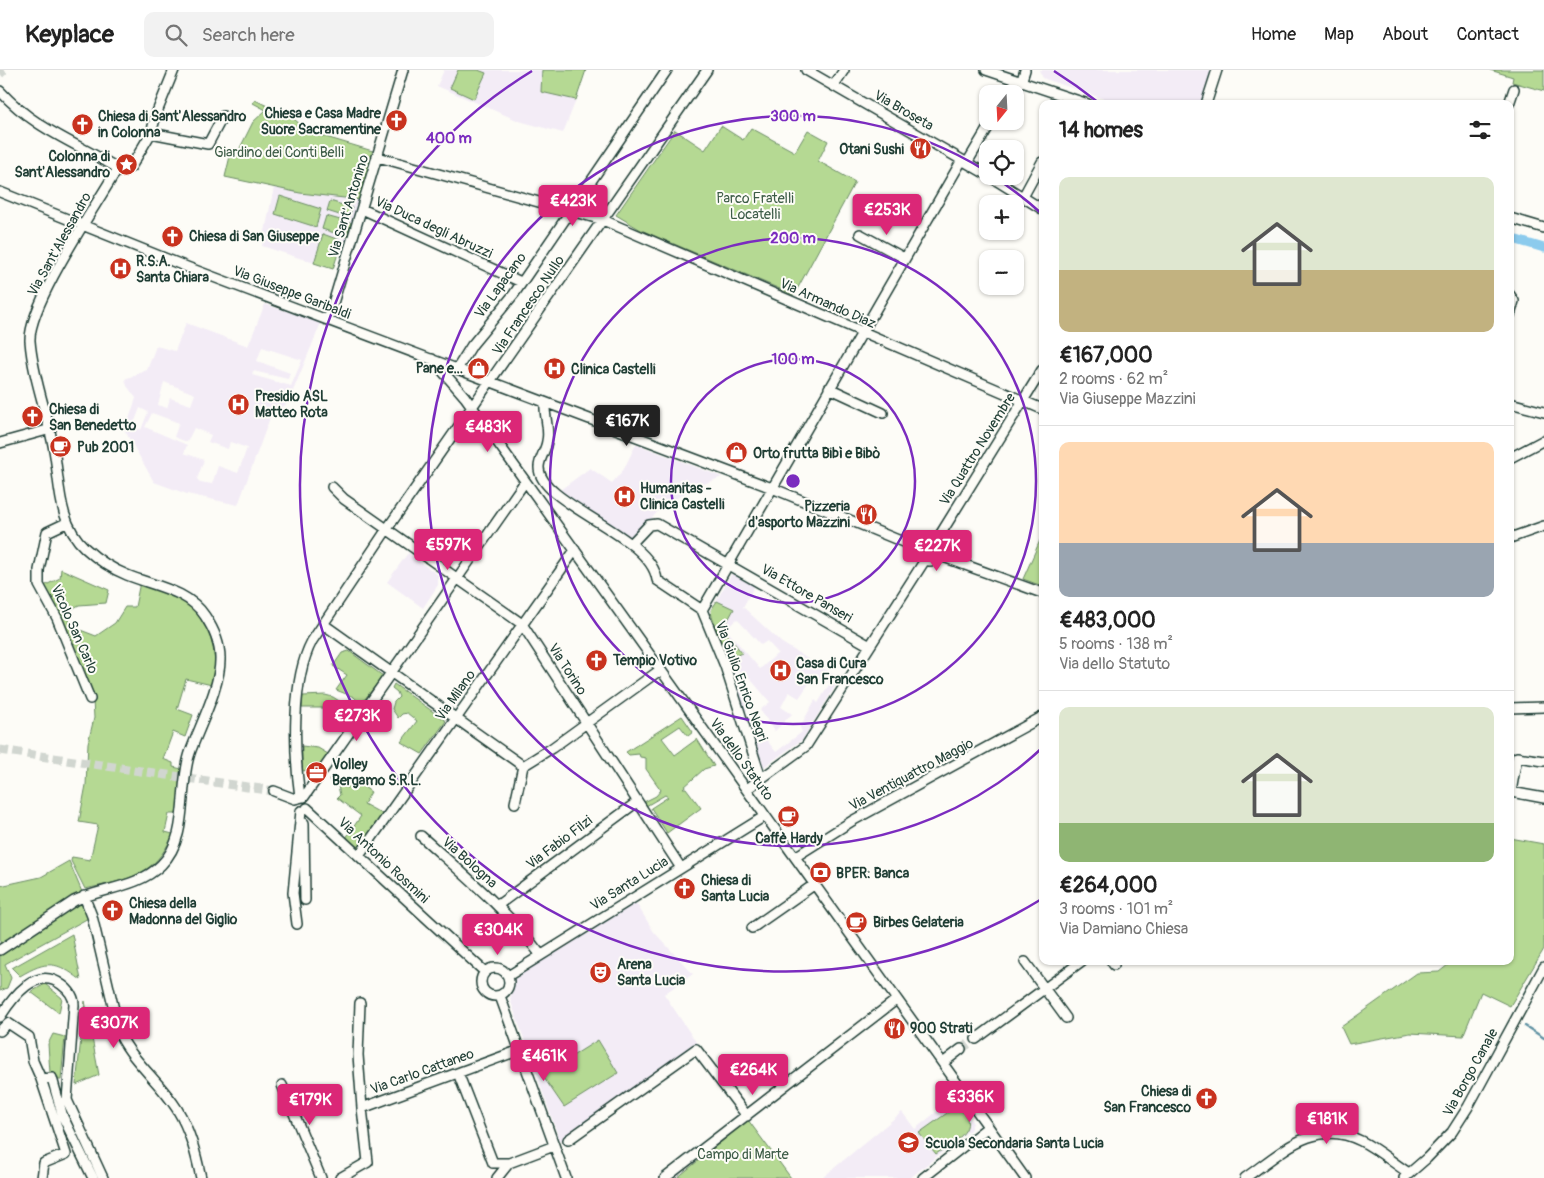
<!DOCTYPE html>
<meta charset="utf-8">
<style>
:root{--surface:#fff;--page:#f2f2f2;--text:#222;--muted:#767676;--line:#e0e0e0;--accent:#db2777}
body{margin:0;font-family:Pangolin,sans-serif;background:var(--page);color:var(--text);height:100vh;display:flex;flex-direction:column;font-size:19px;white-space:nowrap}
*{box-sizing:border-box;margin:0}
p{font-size:16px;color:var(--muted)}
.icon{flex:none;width:28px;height:28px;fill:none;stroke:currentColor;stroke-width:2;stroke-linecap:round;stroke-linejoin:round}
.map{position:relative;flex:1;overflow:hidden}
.sheet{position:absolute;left:1039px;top:30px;width:475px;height:865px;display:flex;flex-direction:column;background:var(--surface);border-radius:10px;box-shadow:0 1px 4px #0004}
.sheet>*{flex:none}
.needle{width:32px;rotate:198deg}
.controls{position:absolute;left:979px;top:15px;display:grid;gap:10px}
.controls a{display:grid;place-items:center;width:45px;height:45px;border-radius:10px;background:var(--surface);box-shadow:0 1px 4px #0004;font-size:25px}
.price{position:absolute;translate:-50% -42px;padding:0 11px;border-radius:5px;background:var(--accent);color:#fff;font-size:16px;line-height:32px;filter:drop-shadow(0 1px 2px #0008)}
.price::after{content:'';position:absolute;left:50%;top:30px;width:15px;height:11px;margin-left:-8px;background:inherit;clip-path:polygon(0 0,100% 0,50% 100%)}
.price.selected{background:#222;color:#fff}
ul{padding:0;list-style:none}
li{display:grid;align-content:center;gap:10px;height:265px;padding:0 20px}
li+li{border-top:1px solid var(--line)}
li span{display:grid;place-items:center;height:155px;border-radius:10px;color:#555}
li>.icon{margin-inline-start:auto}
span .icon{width:90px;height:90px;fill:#fffc;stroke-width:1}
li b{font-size:21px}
h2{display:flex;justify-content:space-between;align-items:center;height:60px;padding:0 20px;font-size:21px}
header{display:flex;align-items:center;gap:30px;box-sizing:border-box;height:70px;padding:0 25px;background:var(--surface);border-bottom:1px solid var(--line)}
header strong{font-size:24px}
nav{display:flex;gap:28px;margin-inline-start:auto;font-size:18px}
.search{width:350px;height:45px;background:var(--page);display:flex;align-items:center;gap:12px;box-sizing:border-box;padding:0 18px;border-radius:10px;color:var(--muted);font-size:19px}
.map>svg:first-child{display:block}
</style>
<header>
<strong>Keyplace</strong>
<div class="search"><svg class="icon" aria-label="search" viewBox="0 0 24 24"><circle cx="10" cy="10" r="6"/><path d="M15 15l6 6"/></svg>Search here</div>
<nav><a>Home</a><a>Map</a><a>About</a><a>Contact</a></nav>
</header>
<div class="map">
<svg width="1544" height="1108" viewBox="0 0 1544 1108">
<rect width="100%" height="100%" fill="#fdfcf7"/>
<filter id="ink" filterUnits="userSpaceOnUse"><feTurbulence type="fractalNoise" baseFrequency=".02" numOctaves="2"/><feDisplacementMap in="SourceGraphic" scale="10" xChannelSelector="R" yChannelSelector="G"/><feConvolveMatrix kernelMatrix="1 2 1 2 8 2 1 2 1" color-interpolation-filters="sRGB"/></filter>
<g filter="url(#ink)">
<!-- built -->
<path fill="#f3ecf6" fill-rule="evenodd" d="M444,0H542L541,22L576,30L563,63L519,51L437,16Z
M1039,0H1213L1208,9L1202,34H1119L1048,10L1043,8Z
M274,117L300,123L362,130L348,172L342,171L333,199L262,176Z
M265,234L321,253L288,333L271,345L238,435L187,424L154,412L125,361L136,328L127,316L125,309L147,300L156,276L175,281L186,253L248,276ZM262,277L302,290L291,316L252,305L253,301L288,309L290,303L257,291ZM164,312L195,324L191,335L170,328L167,338L158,335ZM140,338L148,342L141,360L133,356ZM152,343L179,353L174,367L187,372L194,358L211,365L208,372L228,379L230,372L247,378L238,403L218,396L212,414L200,412L197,409L204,390L184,383L187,375L145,357Z
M636,374L722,407L693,418L660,439L632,471L560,420L590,398L612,413L624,399Z
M408,483L438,505V515L423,538L387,512Z
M734,500L756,513L743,537L782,573L836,606L832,612L836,615L803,669L761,699L723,574L712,547L711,540ZM737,549L761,575L767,571L778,583L760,599L726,559ZM746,604L770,632L760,640L775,661L792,644L781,637L789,622L799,628L815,605L830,613L818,633L815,630L800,657L802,662L776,682L745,642L750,636L746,631L747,627L735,612Z
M636,833L654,862L693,904L664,924L698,975L560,1071L510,929L516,907Z
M955,1027L973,1053L970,1060L910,1108H822L902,1042L915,1059Z"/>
<!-- green -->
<path fill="#b5d993" stroke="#6a8b64" d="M458,0H478L486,3L474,29L450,18Z
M542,0H586L576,30L541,22Z
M1490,0H1544V21L1512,12L1513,7Z
M255,30L294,49L309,62L376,82L362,130L300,123L225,107L231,82L237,84L253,52L266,40L253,33Z
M721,56L743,70L751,58L795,82L808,60L828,71L818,91L855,112L794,225L641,160L616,145L675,60L705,80Z
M280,126L321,139L316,157L275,144Z
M330,131L352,138L349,148L327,141Z
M326,146L351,153L347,167L322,159Z
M323,164L342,171L333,199L314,193Z
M1042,466V516L1023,509Z
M61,499L109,520L106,533L79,535L68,541L70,556L96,566L115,553L125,537H135L140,512C175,525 199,531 211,570C216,587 216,598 212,615L186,609L177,639L193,645L185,667L173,662L163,689L173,693V697L182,699L178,744H169L165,762L173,764C155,807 126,810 85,819L71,791L72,787L90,790L98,755L79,752L86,715L88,673L94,648L93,630L42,517L60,508Z
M717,531L734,539L723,559L742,583L727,589L712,547L711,540Z
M349,581L383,606L361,634L354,627L336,620L347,605L333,596L342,583Z
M394,614L446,651L422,684L401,672L417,651L407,643L402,644L398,648L392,639L394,632L399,627L397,622L392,618Z
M325,625L333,627L350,638L348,642L355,645L349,652L328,638H302L303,626Z
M682,646L693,662L688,666L680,656L662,668L675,685L697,669L714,696L704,699L683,718H686L701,738L667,763L651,738L668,727L665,725L646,736L644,732L656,726L661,720L646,699V688L640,687L639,684L629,685L626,682Z
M302,676L318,678L328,684L315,703L309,700L302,701Z
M331,707L347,718L354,710L371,722L364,734L384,745L359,782L346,768L361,746L337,728L340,725L338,716L329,710Z
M1510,768L1544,774V879L1510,936L1481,922L1463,966L1410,963L1349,974L1341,957L1417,903L1439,902L1453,891H1510Z
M69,791L92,846L5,894L11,908L7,918L0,921V816L41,807Z
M72,864L81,910C56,891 47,890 20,906L12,898Z
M45,914L62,928L59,943L31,922Z
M85,931L99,1005L76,1015Z
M53,964L65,967L61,1010H58L55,1003H50L48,974Z
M598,970L618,1003L564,1037L542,1005Z
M957,1036C960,1040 966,1044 967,1049C972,1064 946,1077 936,1084L919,1063Z
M748,1050L791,1108H677Z"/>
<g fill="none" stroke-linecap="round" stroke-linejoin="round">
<!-- stream -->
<path stroke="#6092a3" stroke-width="2.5" d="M1525,956L1544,968"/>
<!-- canal -->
<path stroke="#8ccbed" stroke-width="9" d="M1510,168L1544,178"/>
<!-- minor-tunnel -->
<path stroke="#d1d6d0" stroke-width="9" stroke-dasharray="9 4.5" stroke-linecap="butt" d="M0,4L4,0
M0,680L274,721
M961,979L976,969"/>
<defs>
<path id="minor" d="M806,0L988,105
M986,0L1088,34
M1021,13L1025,0
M834,15L844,0
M0,21C36,60 75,72 119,99
M1009,24L1013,18L1021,13
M1206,34L1217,0
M1509,34L1514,19
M151,63L208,74L223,46
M378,87L603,150L1042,339
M967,93L992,51
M989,106L1042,139
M0,122L187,197L772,418L920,479
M1023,127L1042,92
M362,139L521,212
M1510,148L1544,158
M860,164L904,188
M1510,225L1514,231L1510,245
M328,250L403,0
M432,289L465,327L1025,1108
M457,299L472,275L514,224L667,0
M829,318L883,343
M545,333C544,346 550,360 547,371C546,380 539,389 539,397C538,434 651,464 657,510L702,540L725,596L761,708
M1510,333L1544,342
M0,373L51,359
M1510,388L1544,370
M332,417L344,429L522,554L681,798
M66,453L47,462L39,500V515L57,548L90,629
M1510,468L1544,456
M920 481a10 10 0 1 1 20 0a10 10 0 1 1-20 0Z
M935,473L1042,300
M631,474L649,455L657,454L870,576
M938,485L1042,523
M702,540L962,90
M323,554L523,696
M1510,638L1544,637
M1544,691L1517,687L1511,722L1544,728
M747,719L806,676L925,490
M274,721L295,729L303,727
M300,727C294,683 291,610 312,571L387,459L707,0
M304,727L524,413
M515,733L523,696L552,678L660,600
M307,738L485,902
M304,753L305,830
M421,766C463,804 506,839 540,884
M359,786L575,480
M795,787L852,751L1042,647
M84,826L92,846L120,965C134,993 160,1012 177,1039C190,1060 196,1084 201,1108
M498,835L637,732
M297,854L293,823L301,741
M752,858L815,814
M0,880L74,831C101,818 138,818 161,795C190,767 178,718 190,683C199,657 221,616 220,588C220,574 213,558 205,546C188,520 154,516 127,505C112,499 97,489 85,478C59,454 60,418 55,386C49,347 33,310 30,271C28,236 93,140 113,106L119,99L131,97L151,63L157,42L174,0
M1025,892L1066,948
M1112,892L1114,895
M481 912a14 14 0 1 1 28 0a14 14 0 1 1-28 0Z
M508,906L765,746
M500,926L566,1108
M360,933L358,985L362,1038
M0,947C13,927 36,895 62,915C69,920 74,926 74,935L67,1030L103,1108
M0,961L8,953L29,967L33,991L41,1009
M976,969L1082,891
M943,993L961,979
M460,1008L493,1093H509
M282,1015L321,1108
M568,1070L696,979L747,1046
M42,1108L44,1093L66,1084L41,1009L52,1008L63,1047L93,1108
M340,1108L368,1092L362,1038L520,980
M497,1108L509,1093L554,1076
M665,1108L896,930
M923,1108L988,1057
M1245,1108C1281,1083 1315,1047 1361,1071C1379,1080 1393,1093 1409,1103
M1404,1108L1427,1088L1452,1062L1468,1037L1544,897"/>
</defs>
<!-- minor casing -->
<use href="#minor" stroke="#1f3d34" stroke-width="12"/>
<!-- minor -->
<use href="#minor" stroke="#fdfcf7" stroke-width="9"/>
</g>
</g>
<!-- distance rings -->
<g fill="none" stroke="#7b2cbf" stroke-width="2.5">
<circle cx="793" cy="411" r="122"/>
<circle cx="793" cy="411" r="243"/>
<path d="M1042 678A365 365 0 1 1 986 101M994 107A365 365 0 0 1 1042 144"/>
<path d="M1040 830A486 486 0 0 1 532 1M1054 1A486 486 0 0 1 1099 33"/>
</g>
<!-- icons -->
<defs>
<symbol id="church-disc" viewBox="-11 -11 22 22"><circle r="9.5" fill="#c8321e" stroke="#fdfcf7"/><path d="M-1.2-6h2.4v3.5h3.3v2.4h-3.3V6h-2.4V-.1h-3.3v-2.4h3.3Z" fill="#fff"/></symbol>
<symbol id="restaurant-disc" viewBox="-11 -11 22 22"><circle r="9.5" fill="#c8321e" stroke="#fdfcf7"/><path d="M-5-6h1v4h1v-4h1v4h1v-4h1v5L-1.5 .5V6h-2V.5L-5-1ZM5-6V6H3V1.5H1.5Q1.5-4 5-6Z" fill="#fff"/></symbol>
<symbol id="sight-disc" viewBox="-11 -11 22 22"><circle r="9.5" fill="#c8321e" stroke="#fdfcf7"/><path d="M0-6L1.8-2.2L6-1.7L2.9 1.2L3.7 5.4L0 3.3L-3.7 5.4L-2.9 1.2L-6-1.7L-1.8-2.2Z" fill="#fff"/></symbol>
<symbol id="hospital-disc" viewBox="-11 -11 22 22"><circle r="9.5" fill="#c8321e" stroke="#fdfcf7"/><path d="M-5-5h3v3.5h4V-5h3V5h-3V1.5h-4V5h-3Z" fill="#fff"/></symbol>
<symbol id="shop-disc" viewBox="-11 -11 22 22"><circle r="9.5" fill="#c8321e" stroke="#fdfcf7"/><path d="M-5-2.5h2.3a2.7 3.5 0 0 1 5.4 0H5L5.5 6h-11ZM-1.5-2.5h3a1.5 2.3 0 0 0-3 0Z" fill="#fff"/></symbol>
<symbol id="cafe-disc" viewBox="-11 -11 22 22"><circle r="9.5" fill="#c8321e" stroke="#fdfcf7"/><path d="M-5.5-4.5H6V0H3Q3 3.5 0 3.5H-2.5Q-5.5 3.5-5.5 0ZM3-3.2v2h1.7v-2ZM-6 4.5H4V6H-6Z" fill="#fff"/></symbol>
<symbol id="office-disc" viewBox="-11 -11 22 22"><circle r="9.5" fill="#c8321e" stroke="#fdfcf7"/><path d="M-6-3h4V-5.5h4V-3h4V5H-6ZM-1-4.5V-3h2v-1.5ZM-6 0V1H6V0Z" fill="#fff"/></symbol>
<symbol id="bank-disc" viewBox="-11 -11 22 22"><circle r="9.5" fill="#c8321e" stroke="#fdfcf7"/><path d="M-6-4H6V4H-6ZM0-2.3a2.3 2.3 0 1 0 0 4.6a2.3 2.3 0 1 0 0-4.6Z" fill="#fff"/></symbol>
<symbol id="theatre-disc" viewBox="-11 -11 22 22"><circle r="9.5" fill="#c8321e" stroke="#fdfcf7"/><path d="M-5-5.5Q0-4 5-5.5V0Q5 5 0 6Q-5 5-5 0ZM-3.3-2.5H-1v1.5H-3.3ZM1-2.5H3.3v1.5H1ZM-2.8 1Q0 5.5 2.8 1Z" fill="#fff"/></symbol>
<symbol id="school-disc" viewBox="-11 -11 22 22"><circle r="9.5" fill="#c8321e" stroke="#fdfcf7"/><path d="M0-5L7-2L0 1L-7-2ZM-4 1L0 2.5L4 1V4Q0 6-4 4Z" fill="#fff"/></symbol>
</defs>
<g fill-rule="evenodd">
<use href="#church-disc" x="384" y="38" width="25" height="25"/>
<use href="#church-disc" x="70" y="42" width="25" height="25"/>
<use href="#restaurant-disc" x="908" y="66" width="25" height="25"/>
<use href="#sight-disc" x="114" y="82" width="25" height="25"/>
<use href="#church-disc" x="160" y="154" width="25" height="25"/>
<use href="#hospital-disc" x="108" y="186" width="25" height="25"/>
<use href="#shop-disc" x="466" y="286" width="25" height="25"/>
<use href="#hospital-disc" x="542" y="286" width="25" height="25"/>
<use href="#hospital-disc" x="226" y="322" width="25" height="25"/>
<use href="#church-disc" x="20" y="334" width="25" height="25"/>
<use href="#cafe-disc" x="48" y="364" width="25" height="25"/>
<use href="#shop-disc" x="724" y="370" width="25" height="25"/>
<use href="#hospital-disc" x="612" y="414" width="25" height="25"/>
<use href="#restaurant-disc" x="854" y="432" width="25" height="25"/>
<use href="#church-disc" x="584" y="578" width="25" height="25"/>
<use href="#hospital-disc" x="768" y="588" width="25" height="25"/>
<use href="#office-disc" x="304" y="690" width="25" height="25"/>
<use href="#cafe-disc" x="776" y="734" width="25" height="25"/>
<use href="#bank-disc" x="808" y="790" width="25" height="25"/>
<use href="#church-disc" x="672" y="806" width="25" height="25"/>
<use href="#church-disc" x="100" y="828" width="25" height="25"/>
<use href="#cafe-disc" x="844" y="840" width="25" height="25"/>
<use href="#theatre-disc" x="588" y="890" width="25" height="25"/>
<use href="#restaurant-disc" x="882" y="946" width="25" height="25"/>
<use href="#church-disc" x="1194" y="1016" width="25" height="25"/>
<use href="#school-disc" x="896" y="1060" width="25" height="25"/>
</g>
<g text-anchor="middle" stroke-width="4" stroke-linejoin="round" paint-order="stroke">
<!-- street labels -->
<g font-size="14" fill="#1f3d34" stroke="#fdfcf7">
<text transform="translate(904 40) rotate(30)" y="5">Via Broseta</text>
<text transform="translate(348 136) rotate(-73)" y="5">Via Sant'Antonino</text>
<text transform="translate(434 157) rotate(25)" y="5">Via Duca degli Abruzzi</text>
<text transform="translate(59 174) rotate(-61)" y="5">Via Sant'Alessandro</text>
<text transform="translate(500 215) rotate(-54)" y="5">Via Lapacano</text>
<text transform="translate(292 222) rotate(21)" y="5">Via Giuseppe Garibaldi</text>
<text transform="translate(828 233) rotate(24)" y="5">Via Armando Diaz</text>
<text transform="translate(528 235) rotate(-56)" y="5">Via Francesco Nullo</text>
<text transform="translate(977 379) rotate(-58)" y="5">Via Quattro Novembre</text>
<text transform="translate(807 523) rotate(30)" y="5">Via Ettore Panseri</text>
<text transform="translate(75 559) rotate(66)" y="5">Vicolo San Carlo</text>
<text transform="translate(568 599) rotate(57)" y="5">Via Torino</text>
<text transform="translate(742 611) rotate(70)" y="5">Via Giulio Enrico Negri</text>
<text transform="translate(455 625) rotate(-55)" y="5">Via Milano</text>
<text transform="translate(742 689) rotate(54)" y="5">Via dello Statuto</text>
<text transform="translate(911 704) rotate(-28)" y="5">Via Ventiquattro Maggio</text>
<text transform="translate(559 772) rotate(-37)" y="5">Via Fabio Filzi</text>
<text transform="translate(384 790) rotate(43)" y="5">Via Antonio Rosmini</text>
<text transform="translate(470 792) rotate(42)" y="5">Via Bologna</text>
<text transform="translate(629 813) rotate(-32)" y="5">Via Santa Lucia</text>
<text transform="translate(422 1001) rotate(-20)" y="5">Via Carlo Cattaneo</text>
<text transform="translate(1470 1002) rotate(-61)" y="5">Via Borgo Canale</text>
</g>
<!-- poi labels -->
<g font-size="14" font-weight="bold" fill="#1f3d34" stroke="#fdfcf7" text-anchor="start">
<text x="381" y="48" text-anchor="end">Chiesa e Casa Madre<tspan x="381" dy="16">Suore Sacramentine</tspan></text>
<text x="98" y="51">Chiesa di Sant'Alessandro<tspan x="98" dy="16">in Colonna</tspan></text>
<text x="904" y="84" text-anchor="end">Otani Sushi</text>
<text x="110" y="91" text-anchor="end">Colonna di<tspan x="110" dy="16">Sant'Alessandro</tspan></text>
<text x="189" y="171">Chiesa di San Giuseppe</text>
<text x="136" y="196">R.S.A.<tspan x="136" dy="16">Santa Chiara</tspan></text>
<text x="463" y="303" text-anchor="end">Pane e...</text>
<text x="571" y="304">Clinica Castelli</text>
<text x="255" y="331">Presidio ASL<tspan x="255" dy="16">Matteo Rota</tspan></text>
<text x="49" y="344">Chiesa di<tspan x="49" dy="16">San Benedetto</tspan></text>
<text x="77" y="382">Pub 2001</text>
<text x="753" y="388">Orto frutta Bibì e Bibò</text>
<text x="640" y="423">Humanitas -<tspan x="640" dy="16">Clinica Castelli</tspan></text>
<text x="850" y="441" text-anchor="end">Pizzeria<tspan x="850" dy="16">d'asporto Mazzini</tspan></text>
<text x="613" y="595">Tempio Votivo</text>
<text x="796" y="598">Casa di Cura<tspan x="796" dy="16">San Francesco</tspan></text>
<text x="332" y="699">Volley<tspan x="332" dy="16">Bergamo S.R.L.</tspan></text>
<text x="789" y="773" text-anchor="middle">Caffè Hardy</text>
<text x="836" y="808">BPER: Banca</text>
<text x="701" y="815">Chiesa di<tspan x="701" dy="16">Santa Lucia</tspan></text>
<text x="129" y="838">Chiesa della<tspan x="129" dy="16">Madonna del Giglio</tspan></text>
<text x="873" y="857">Birbes Gelateria</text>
<text x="617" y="899">Arena<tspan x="617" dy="16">Santa Lucia</tspan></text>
<text x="910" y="963">900 Strati</text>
<text x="1191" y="1026" text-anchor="end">Chiesa di<tspan x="1191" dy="16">San Francesco</tspan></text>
<text x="925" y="1078">Scuola Secondaria Santa Lucia</text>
</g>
<!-- park labels -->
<g font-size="14" fill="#3d5c47" stroke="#fdfcf7">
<text x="279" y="87">Giardino dei Conti Belli</text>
<text x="755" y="133">Parco Fratelli<tspan x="755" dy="16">Locatelli</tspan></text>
<text x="743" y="1089">Campo di Marte</text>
</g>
</g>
<circle cx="793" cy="411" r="8" fill="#7b2cbf" stroke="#fdfcf7" stroke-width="2.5"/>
<g font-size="15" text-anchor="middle" font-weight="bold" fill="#7b2cbf" stroke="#fdfcf7" stroke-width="4" stroke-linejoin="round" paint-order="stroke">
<text x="793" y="51">300 m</text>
<text x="449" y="73">400 m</text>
<text x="793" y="173">200 m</text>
<text x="793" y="294">100 m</text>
</g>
</svg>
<div class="controls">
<a><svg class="needle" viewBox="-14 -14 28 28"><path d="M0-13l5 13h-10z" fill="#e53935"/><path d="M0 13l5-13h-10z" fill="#767676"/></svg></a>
<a><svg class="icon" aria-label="locate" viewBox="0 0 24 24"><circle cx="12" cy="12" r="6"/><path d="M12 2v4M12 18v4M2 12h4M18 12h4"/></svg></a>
<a>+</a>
<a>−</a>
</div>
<b class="price" style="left:573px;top:157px">€423K</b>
<b class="price" style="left:887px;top:166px">€253K</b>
<b class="price selected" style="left:627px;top:377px">€167K</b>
<b class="price" style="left:488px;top:383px">€483K</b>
<b class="price" style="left:448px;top:501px">€597K</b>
<b class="price" style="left:937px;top:502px">€227K</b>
<b class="price" style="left:357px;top:672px">€273K</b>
<b class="price" style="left:498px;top:886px">€304K</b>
<b class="price" style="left:114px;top:979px">€307K</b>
<b class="price" style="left:544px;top:1012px">€461K</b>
<b class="price" style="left:753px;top:1026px">€264K</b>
<b class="price" style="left:970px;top:1053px">€336K</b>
<b class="price" style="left:310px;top:1056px">€179K</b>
<b class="price" style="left:1327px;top:1075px">€181K</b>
<section class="sheet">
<h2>14 homes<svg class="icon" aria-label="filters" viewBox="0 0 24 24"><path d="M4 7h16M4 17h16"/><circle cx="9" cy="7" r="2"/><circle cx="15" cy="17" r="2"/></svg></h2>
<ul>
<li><span style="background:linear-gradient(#dfe7d0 60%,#c2b280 0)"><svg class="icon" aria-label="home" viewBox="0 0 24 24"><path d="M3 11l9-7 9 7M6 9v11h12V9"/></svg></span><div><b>€167,000</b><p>2 rooms · 62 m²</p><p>Via Giuseppe Mazzini</p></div></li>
<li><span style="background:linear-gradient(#ffd9b3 65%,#9aa5b1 0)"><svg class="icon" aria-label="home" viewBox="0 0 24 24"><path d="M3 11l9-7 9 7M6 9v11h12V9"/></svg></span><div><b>€483,000</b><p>5 rooms · 138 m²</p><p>Via dello Statuto</p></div></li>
<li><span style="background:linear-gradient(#dfe7d0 75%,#8fb573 0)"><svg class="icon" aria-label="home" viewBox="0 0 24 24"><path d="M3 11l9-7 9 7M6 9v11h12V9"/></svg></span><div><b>€264,000</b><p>3 rooms · 101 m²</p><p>Via Damiano Chiesa</p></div></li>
</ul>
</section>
</div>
